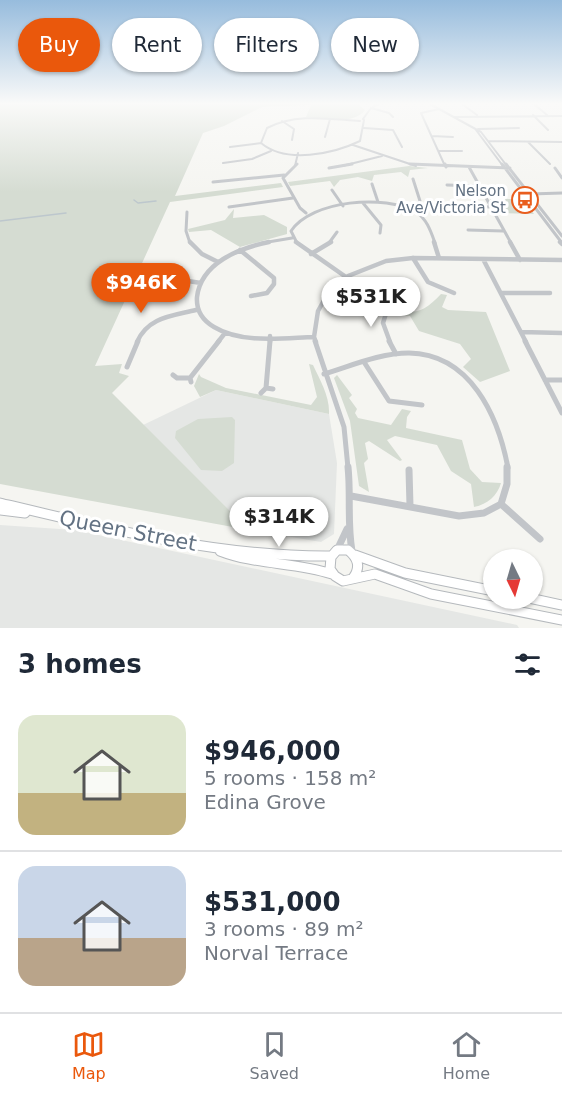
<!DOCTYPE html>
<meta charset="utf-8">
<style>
:root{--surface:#fff;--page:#f2f2f3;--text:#1f2937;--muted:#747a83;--line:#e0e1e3;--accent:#ea580c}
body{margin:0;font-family:"DejaVu Sans",sans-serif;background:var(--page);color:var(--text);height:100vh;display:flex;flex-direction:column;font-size:22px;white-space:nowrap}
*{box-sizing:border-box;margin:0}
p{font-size:20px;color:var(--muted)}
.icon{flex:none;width:33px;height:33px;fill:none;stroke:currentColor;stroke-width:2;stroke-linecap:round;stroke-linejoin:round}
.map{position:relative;height:628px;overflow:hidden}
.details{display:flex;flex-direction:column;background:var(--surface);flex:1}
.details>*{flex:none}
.guide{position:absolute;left:18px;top:18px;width:526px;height:54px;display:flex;gap:12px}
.needle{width:39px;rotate:175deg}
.fabs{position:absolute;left:483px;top:549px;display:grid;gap:12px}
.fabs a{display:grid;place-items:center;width:60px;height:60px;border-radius:50%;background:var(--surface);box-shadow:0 2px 4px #0004;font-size:30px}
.price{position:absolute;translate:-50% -51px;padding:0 14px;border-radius:21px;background:#fff;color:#222;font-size:20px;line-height:39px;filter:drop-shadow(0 2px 3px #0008)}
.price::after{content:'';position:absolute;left:50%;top:36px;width:18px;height:14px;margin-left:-9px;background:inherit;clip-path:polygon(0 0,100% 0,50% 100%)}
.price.current{background:var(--accent);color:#fff}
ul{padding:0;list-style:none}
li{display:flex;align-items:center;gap:18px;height:150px;padding:0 18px}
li+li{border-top:2px solid var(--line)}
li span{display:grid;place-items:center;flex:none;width:168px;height:120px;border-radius:18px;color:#555}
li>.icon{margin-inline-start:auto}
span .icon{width:72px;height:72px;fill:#fffc;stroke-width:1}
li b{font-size:26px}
h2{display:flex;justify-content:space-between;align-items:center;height:72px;padding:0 18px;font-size:26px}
.tag{padding:0 21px;border-radius:27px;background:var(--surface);box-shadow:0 2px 4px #0004;font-size:21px;line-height:54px}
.tag.current{background:var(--accent);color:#fff}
.tabs{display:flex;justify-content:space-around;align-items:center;height:84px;border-top:2px solid var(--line);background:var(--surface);font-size:16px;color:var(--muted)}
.tabs a{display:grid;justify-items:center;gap:3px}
.tabs .current{color:var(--accent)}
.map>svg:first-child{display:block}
</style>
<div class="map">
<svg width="562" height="628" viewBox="0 0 562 628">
<rect width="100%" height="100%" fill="#f5f5f1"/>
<!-- built -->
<path fill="#e5e7e5" d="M216,390L329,414L337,463L334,534L321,542L249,530L143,425Z
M0,525L75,530L517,625L519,628H0Z"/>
<!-- green -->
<path fill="#d5dcd2" d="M0,104H358L365,110C353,126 323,118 306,117L311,105L262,107L224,126L203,133L175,196L281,183L283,187L170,202L95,366L122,364L119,373L129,376L112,393L249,530L0,484Z
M409,166L428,168L410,170L408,177L401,172L374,175L372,181L358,177L340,180L334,187L330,181L290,186L288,182Z
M490,199H523L534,214L498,213Z
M234,209L233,218L264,215L287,227V234L240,247L211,230L189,232L188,229L225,220Z
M441,294L447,295L442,307L448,310L486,312L510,371L480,382L463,367L471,359L460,344L419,331L410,316L389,314L392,311C417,314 424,312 441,294Z
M309,364L313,365C320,380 330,397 329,414L216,390L200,397L194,386L199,374L201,377L226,388L311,405L317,397Z
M337,375L352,395L349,398L357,409L355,413L358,418L391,425L402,409L411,411L407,417L406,428L462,440L470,469L482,482L501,483C497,496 488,504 474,507L471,484L451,471L437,445L395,436L387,440L402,460L400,461L369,441L365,443L368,459L364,463L369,492L359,486L350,421L334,378Z
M232,417L235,420L234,463L222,471L201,470L175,438L176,431L198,419Z"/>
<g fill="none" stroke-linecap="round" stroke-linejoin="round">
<!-- stream -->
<path stroke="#bdc7cd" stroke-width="1.5" d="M134,200L138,203L156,201
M0,221L66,213"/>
</g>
<!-- building -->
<path fill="#aab2b8" d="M299,502L306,503V507L319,510L317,527L312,526L311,531H295L294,522L289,521Z"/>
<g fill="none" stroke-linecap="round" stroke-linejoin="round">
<defs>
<path id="major" d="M0,503C108,529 220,557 331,556
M0,510L25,513
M220,551C256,565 295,562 332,574
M355,555L405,573L494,591
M353,578C361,567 358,558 348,550H337L331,557L330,569L335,576L343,581L375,574L431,594L562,620
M529,598L562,605"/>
</defs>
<!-- major casing -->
<use href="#major" stroke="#b5b9bd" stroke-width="11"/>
<!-- minor-far4 -->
<path stroke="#c2c5c9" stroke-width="2" d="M430,104L481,132L507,166
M462,104L477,115
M534,104L547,115
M371,108L389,113L393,117
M439,109L421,113L445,166
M533,115L548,130
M454,117L562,116
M363,119L371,108L379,104
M282,121L294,129L292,140
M360,121C328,119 297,113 267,128L261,143C286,164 333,154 360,141L364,120
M364,128L393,130L402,147
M478,129L519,128
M476,130L503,166
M432,136L453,137
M325,137L330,119
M488,141L562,142
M528,142L550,164
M353,145L416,166
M230,147L261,143
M439,151H462
M223,163L252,159L271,151
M295,166L298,153
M342,166L382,156"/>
<!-- minor-far3 -->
<path stroke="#c2c5c9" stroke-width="3" d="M297,164L283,178L300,208L306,213
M410,164L510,168
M445,164L446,167
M502,164L562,243
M506,164L562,236
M469,167L511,243
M329,168L352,164
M555,168L562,178
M413,179L420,201L413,210
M213,182L284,175
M372,184L378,202
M447,185L479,186
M332,190L343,206
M530,194L562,193
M363,203L381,225L380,233
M455,206L490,207
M229,207L293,198
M187,212L186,231L190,243
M468,230L503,231
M262,243L292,238
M297,243L291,231C312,200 385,194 416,212C427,219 431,232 435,243
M329,243L337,232"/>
<!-- minor-far2 -->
<path stroke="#c2c5c9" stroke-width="4.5" d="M190,242L202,254L218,262
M269,242C239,248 201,263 197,297C196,311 202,320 214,327C242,344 283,338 314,337
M296,242L346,277
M434,242L439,258
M510,242L520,260
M560,242L562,244
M240,250L274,278V284L267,293L251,296
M311,254L331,242
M413,258L428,282L454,293
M483,259L526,342
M162,277L201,283
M501,293H550
M389,304L383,323L390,342
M521,332L562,333
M137,342C148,317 172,316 196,310
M218,342L225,333
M270,342V336
M316,342L314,337L318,311L327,295L348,276L386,261L413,258L562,260"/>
<!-- minor-far1 -->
<path stroke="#c2c5c9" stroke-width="5" d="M315,341L344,427L348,468
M389,341L396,354
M525,341L562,413
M364,362L389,401L422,405
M127,367L138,341
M324,374C351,366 380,353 409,353C470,354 498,415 508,468
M173,375L177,378H190L191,382
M190,378L219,341
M545,380H562
M266,388L270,341
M261,393L266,388L273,389"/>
<!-- minor -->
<path stroke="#c2c5c9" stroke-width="7" d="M348,467C351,495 347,523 352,551
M409,470L410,506
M351,496L459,516L484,513L501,504L507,484V467
M501,504L540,539
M338,548L347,529"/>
<!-- major -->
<use href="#major" stroke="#fff" stroke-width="9"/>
</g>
<!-- sky -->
<linearGradient id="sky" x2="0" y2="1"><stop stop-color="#97bcdd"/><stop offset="0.54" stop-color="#fafaf9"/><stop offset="1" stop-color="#fafaf9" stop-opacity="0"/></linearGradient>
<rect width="562" height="192" fill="url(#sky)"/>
<!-- icons -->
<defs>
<symbol id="bus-ring" viewBox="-11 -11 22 22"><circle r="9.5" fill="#fff" stroke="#e95d1d" stroke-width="1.5"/><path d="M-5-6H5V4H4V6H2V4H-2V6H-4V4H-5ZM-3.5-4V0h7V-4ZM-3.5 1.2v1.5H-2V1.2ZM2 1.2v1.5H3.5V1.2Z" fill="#e95d1d"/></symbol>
</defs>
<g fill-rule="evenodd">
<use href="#bus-ring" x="510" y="185" width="30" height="30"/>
</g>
<g text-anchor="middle" stroke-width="6" stroke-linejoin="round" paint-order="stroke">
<!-- far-poi labels -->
<g font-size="15" fill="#637283" stroke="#fff" text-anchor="end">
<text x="506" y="196">Nelson<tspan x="506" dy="17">Ave/Victoria St</tspan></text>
</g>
<!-- near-street labels -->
<g font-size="21" fill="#637283" stroke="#fff">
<text transform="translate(128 531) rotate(11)" y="7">Queen Street</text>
</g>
</g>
</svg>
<div class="fabs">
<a><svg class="needle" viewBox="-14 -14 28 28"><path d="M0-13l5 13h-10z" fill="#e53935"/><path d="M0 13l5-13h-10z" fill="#747a83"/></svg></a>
</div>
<b class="price current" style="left:141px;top:314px">$946K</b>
<b class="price" style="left:371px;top:328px">$531K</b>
<b class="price" style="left:279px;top:548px">$314K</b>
<div class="guide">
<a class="tag current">Buy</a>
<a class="tag">Rent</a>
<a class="tag">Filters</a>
<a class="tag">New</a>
</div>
</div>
<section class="details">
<h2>3 homes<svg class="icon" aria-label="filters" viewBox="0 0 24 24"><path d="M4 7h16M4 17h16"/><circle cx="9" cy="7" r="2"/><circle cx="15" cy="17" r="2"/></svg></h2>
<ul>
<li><span style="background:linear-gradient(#dfe7d0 65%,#c2b280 0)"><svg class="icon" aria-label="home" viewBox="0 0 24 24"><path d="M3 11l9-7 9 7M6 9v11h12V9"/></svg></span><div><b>$946,000</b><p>5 rooms · 158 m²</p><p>Edina Grove</p></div></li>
<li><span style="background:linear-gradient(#c9d6e8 60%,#b9a48a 0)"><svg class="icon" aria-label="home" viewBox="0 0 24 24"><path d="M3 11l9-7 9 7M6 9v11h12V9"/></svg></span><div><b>$531,000</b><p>3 rooms · 89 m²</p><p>Norval Terrace</p></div></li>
</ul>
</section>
<nav class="tabs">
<a class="current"><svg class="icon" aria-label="map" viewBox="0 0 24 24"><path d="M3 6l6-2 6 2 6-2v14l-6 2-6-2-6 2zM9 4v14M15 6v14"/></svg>Map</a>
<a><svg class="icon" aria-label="saved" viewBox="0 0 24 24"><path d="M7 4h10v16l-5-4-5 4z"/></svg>Saved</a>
<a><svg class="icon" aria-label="home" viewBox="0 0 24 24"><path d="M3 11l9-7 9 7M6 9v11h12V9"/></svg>Home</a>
</nav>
